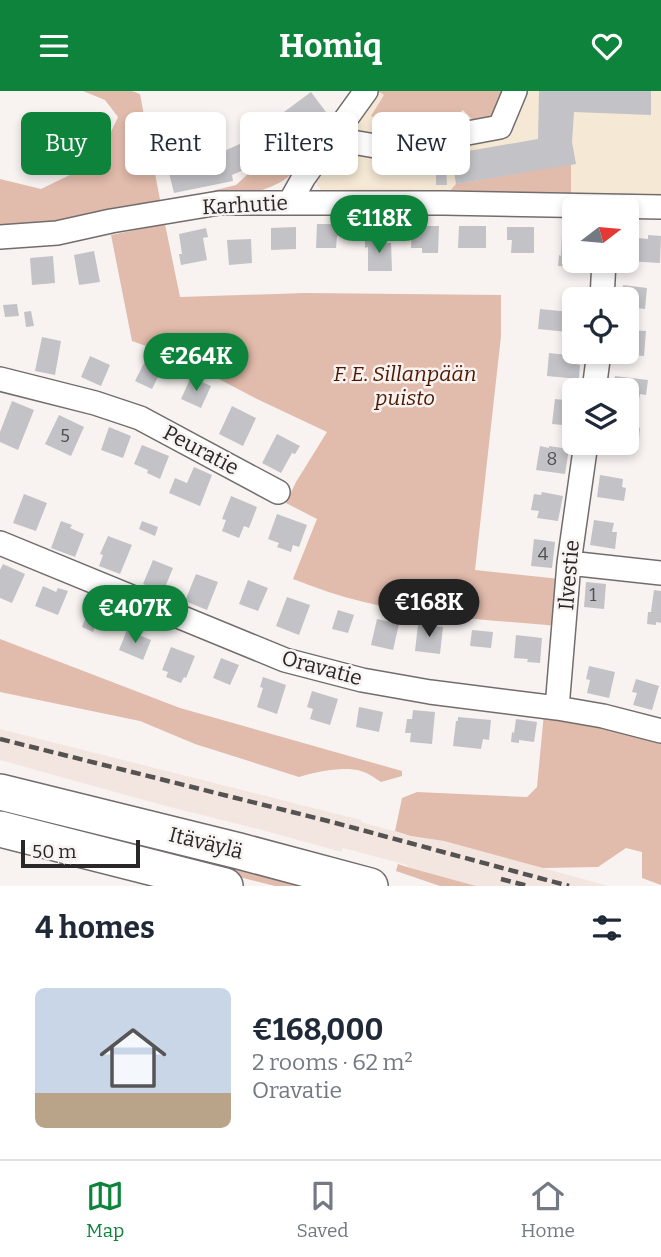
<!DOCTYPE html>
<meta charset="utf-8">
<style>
:root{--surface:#fff;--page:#f2f2f3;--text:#1f2937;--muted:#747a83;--line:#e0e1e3;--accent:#0e833b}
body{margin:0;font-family:Bitter,serif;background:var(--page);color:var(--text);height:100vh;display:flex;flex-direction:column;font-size:26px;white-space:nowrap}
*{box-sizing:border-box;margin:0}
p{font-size:23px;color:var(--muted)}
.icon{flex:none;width:38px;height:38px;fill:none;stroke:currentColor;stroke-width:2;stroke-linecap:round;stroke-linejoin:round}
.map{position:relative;height:795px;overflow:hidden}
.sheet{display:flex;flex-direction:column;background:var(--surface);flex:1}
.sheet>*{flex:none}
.guide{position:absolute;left:21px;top:21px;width:620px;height:63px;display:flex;gap:14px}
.needle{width:46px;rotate:74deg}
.buttons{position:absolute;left:562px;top:105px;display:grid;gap:14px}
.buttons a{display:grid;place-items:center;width:77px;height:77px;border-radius:10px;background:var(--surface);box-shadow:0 4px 10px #0003;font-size:35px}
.scale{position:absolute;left:21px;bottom:18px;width:119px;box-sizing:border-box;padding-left:7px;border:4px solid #292727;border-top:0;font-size:19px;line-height:24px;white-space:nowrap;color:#292727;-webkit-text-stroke:5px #f8f3f1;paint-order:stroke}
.price{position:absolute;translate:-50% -60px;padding:0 16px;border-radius:24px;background:var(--accent);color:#fff;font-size:23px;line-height:46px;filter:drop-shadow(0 2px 4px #0008)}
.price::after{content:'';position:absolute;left:50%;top:42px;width:21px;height:16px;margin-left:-10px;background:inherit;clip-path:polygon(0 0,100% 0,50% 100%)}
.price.selected{background:#222;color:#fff}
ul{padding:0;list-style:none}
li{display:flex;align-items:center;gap:21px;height:175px;padding:0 35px}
li span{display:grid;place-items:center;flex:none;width:196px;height:140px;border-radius:10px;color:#555}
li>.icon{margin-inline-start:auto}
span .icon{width:84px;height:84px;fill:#fffc;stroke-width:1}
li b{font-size:30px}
h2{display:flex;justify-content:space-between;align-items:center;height:84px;padding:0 35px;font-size:30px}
.chip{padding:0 24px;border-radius:10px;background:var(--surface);box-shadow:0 4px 10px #0003;font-size:24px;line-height:63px}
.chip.selected{background:var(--accent);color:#fff}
header{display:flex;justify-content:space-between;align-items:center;height:91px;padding:0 35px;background:var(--accent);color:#fff;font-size:32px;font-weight:700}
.tabs{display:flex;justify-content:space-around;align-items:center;height:98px;border-top:2px solid var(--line);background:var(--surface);font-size:19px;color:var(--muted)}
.tabs a{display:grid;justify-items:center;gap:4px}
.tabs .selected{color:var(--accent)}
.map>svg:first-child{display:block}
</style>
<header><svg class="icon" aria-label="menu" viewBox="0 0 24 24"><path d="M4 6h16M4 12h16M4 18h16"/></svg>Homiq<svg class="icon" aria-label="heart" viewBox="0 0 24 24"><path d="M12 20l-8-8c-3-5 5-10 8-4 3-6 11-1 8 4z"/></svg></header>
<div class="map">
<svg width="661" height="795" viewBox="0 0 661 795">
<rect width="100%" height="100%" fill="#f8f3f1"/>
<!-- built -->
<path fill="#f3e6e0" d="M0,638L361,729V731L411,745L444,750L609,795H476L407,776V774L343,757L341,761L262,739L158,713L0,669Z"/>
<!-- education -->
<path fill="#f5e9d5" d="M376,0H661V110L325,104L317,94L314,84Z"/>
<!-- green -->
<path fill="#e1bbab" d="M83,0H132L140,3L161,114L57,131L0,136V88L41,98L80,79L102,60L118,26L105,9Z
M378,0H507L491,28L475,31L463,19L447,33L434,36L417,25L404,45L371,25L384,4Z
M330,23L334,24C321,43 304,72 288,86C261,108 205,107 172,110L236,94L249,82L282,69L290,60L293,51Z
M571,73V108L449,101L456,93Z
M165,133L180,206L305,202L501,204V245L475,479L560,488L556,535C494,529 424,526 364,511C339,505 316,497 293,488L317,428L286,412L296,391L327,341L257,308L179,267L132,250L111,144Z
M0,548L180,617L402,680V685L381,691C375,687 368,682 361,680C342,675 317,681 299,686L195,653L140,630L0,601Z
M544,622L661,647V794L642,787V761L626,757L598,776L543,777L444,750L411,745L395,740L402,707L417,701L527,706L537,696Z
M0,713L327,795H275L0,726Z
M398,773L407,776L476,795H440L396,780Z"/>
<!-- building -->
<path fill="#c3c2c6" d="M539,0H651V24L574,21L572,51L576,73L456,93L451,63L538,48Z
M311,1L326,21L281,55L284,61L232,84L233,90L174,102L168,78L222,67L220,62L268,40L265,35Z
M446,78L447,94H436V79Z
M317,133H344L343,145H337L336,157H316Z
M412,135H439L438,162H422V157H411Z
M459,135H486V157H458Z
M296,136V158L271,159V137Z
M507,136H534V162H511L512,149H507Z
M206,137L208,146L203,147L207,169L181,174L179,163H182L179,143Z
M562,143H574V170H576V176L558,175L559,164L561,165Z
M648,144L661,145L660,172L626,170L628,146L648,148Z
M365,147H379V152H391L392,180H368V156L365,157Z
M251,148L252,172L229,174L227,149Z
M94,160L100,191L79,194L74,164Z
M53,165L55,192L32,194L30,167Z
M623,194L647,197L645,218L626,216V208H622Z
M17,213L19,225L5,226L3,214Z
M540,218L570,221L568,241L538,238Z
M31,220L34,235L26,236L24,221Z
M626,239L646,240L644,265L618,263V261H626Z
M42,246L61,250L55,284L35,280Z
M549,262L577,265L576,273L580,274L579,288L547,285Z
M90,265L110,274L101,295L81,286Z
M145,270L162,278L152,298L135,290Z
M615,285L648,289L646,304L640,303L638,314L626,312V299H613Z
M191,286L211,295L201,317L181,308Z
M555,308L574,310L573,335L552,333Z
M12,310L34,319L18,359L0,351V341Z
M232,315L256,327L243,355L219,343Z
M59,324L84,336L71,365L45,353Z
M627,335L640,337L639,347L634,346L631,362L605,358L606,352H626Z
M109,336L131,345L123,367L101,359Z
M277,343L300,355L295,363L292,362L281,382L262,372Z
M142,354L169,365L160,388L147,382L148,379L134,373Z
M540,355L549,357V355L569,358L565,383L536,379Z
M194,376L212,384L200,415L169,402L175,387L187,392Z
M600,384L623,388L622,396L626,397L624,410L597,406Z
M542,401L563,405L558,430L537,427L539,420L531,419L534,403L541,404Z
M24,403L47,412L36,440L13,432Z
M231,405L257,416L249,437L244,435L239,447L222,440L226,429L222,428Z
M277,423L307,434L299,456L293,454L291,461L277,456L279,452L268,448Z
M594,429L614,432L612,441H617L615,458L590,454Z
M61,430L72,434L70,437L84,443L75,466L51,457Z
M142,430L158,436L155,445L139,438Z
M108,445L132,454L120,483L99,475L103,464L100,463Z
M534,448L555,451L552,477L531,475Z
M153,469L173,477L163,501L143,493Z
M3,473L25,483L12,512L0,507V479Z
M196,483L218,491L207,519L185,510Z
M248,489L268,497L258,520L239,513Z
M586,491L606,493L604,518L584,516Z
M43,495L56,501L58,497L68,500L58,524L35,515Z
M654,499L661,500V532L656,531V534L647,533L648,521H651Z
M287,506L310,514L299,544L276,535Z
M92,510L112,518L104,538L96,534L93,541L82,536Z
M338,519L354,524L348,542L332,538Z
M377,528L399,533L393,559L371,554Z
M418,534L443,536L440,563L415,560Z
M127,539L151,549L143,569L119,559Z
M472,539L493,541L491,557L470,555Z
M516,544L542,547L540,572L527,571L528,568L514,567Z
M171,556L195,565L186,587L184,586L181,592L166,586L168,581L162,579Z
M221,567L239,574L230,594L213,587Z
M589,575L615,581L609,607L587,602L590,589L586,588Z
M263,586L286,594L277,623L257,616L263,597L260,596Z
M636,588L659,595L652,619L633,614L637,602L632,601Z
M312,600L338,608L330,634L310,628L313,618L307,616Z
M359,616L383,621L379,641L356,636Z
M413,619L435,621L432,653L410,651L411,642H405L407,628H412Z
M458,626L491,629L489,649L483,648L481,658L453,655L456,630H458Z
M516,628L537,631L534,651L519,649V652L511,651L512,641L514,642Z"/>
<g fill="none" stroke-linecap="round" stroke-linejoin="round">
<defs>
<path id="minor" d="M335,44L352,51L387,57L500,36L515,0
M290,111L304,86L366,0
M0,146L57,142L111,130L219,112H444L661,116
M602,208L604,170
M0,288L95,312L140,327L278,401
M594,299L599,261
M0,452L285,569L362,589L430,601L557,617L603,625L661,640
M569,472L661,482
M557,617L569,472L586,352"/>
<path id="highway" d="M0,701L239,760L370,795
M0,738L225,795"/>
</defs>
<!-- minor casing -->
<use href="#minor" stroke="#726d6c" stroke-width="26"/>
<!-- highway casing -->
<use href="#highway" stroke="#726d6c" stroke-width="38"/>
<!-- minor -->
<use href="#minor" stroke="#fff" stroke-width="23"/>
<!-- highway -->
<use href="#highway" stroke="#fff" stroke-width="35"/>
<!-- rail -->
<path stroke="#555252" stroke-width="4.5" stroke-dasharray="10 5" stroke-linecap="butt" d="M0,648L332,731L569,795
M501,788L528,795"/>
</g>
<g text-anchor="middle" stroke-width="5" stroke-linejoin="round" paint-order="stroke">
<!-- number labels -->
<g font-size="18" fill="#504e4f">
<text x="65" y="351">5</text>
<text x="552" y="374">8</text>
<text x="543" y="469">4</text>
<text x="593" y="510">1</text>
</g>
<!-- street labels -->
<g font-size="21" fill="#292727" stroke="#f8f3f1">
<text transform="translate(245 114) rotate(-3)" y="7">Karhutie</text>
<text transform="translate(201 359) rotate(28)" y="7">Peuratie</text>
<text transform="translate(569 484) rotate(-85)" y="7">Ilvestie</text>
<text transform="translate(322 577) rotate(15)" y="7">Oravatie</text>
<text transform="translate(206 752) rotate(14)" y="7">Itäväylä</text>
</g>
<!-- park labels -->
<g font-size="21" font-style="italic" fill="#4e1800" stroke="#f8f3f1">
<text x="405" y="290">F. E. Sillanpään<tspan x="405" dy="24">puisto</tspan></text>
</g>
</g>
</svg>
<div class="buttons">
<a><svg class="needle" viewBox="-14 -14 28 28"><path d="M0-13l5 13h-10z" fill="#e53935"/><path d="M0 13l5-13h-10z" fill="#747a83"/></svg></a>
<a><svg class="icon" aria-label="locate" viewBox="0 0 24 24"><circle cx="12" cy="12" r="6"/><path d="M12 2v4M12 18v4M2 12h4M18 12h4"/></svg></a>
<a><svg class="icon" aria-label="layers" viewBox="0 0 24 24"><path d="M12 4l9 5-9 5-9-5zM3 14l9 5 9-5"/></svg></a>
</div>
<div class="scale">50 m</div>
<b class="price" style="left:379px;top:164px">€118K</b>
<b class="price" style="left:196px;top:302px">€264K</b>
<b class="price selected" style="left:429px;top:548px">€168K</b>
<b class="price" style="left:135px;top:554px">€407K</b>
<div class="guide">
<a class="chip selected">Buy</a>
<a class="chip">Rent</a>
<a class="chip">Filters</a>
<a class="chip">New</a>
</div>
</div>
<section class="sheet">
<h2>4 homes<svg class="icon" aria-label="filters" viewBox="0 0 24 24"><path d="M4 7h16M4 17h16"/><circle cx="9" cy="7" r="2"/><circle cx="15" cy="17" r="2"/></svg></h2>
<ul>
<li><span style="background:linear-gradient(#c9d6e8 75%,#b9a48a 0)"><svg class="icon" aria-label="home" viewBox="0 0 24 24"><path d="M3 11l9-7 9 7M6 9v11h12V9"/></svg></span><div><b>€168,000</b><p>2 rooms · 62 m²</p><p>Oravatie</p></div></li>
</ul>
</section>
<nav class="tabs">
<a class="selected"><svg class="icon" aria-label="map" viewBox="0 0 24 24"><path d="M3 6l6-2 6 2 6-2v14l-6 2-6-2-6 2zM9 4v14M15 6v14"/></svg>Map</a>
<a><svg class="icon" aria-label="saved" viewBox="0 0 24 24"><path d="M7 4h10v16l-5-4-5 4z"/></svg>Saved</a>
<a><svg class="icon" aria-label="home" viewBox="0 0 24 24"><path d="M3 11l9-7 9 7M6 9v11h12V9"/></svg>Home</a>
</nav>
